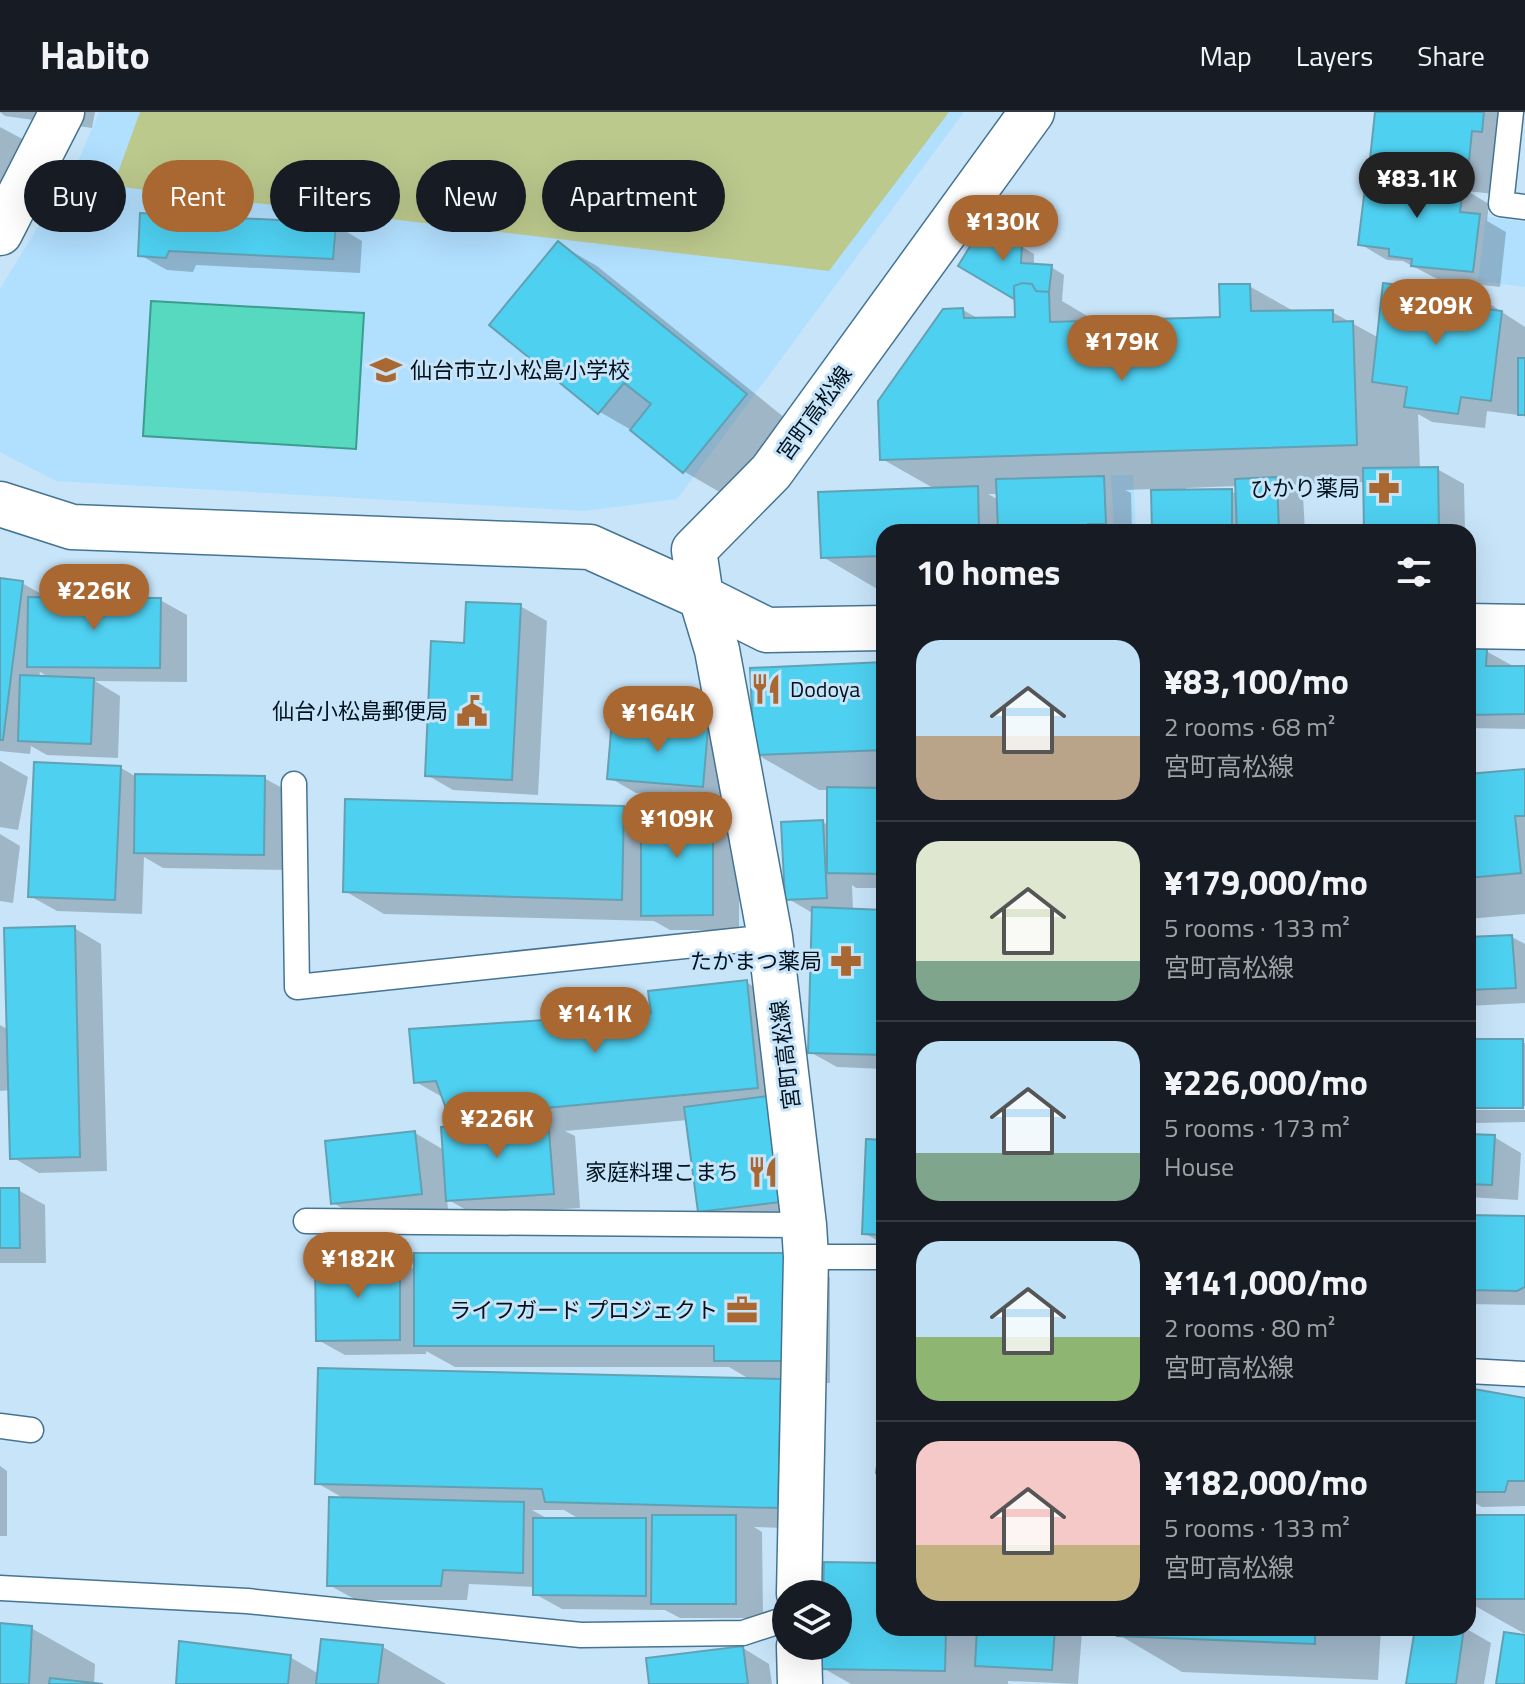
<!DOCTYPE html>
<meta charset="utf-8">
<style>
:root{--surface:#171b24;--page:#20242c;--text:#f1f3f6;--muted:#9ea1a6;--line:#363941;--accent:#a96832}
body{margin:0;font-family:"Titillium Web","Noto Sans JP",sans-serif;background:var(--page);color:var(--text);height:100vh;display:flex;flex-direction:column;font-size:30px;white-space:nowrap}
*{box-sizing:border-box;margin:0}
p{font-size:26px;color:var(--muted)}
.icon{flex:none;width:44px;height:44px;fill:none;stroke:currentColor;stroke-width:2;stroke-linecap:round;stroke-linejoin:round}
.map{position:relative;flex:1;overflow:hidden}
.panel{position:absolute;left:876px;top:412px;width:600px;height:1112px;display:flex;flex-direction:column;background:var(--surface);border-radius:24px;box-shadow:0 8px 32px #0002}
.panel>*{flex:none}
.guide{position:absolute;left:24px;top:48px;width:732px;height:72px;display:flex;gap:16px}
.fabs{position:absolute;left:772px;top:1468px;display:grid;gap:16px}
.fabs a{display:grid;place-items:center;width:80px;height:80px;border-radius:50%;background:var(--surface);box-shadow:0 8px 32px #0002;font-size:40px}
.price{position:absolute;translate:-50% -68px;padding:0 18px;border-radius:28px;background:var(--accent);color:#fff;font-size:26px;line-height:52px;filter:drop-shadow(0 2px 4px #0008)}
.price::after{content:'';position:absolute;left:50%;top:48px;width:24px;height:18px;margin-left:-12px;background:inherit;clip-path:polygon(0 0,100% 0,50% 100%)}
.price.selected{background:#222;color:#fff}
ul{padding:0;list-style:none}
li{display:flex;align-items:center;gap:24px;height:200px;padding:0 40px}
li+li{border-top:2px solid var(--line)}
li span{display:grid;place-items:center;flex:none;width:224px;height:160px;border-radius:24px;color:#555}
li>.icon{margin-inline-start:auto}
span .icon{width:96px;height:96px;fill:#fffc;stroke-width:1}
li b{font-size:34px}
h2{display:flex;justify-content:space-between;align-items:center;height:96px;padding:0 40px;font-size:34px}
.pill{padding:0 28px;border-radius:36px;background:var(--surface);box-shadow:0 8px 32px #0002;font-size:28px;line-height:72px}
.pill.selected{background:var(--accent);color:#fff}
header{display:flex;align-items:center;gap:48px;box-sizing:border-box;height:112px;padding:0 40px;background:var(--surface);border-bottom:2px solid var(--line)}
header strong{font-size:38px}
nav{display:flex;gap:44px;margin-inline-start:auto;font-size:28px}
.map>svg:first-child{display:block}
</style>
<header>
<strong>Habito</strong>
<nav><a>Map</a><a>Layers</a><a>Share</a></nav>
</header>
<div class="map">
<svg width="1525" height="1572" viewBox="0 0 1525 1572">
<rect width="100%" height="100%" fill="#c7e4f9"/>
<!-- built -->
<path fill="#b1dffe" d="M99,0H964L677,387L584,399L56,369L0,340V177L79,47Z
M1486,105L1525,110V175L1478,169Z
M1111,363H1133L1136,420H1095L1094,416L1114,415Z"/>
<!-- green -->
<path fill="#bcc98d" d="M140,0H949L829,159L113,74Z"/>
<!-- water -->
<path fill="#56d9bf" stroke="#3c9d8f" stroke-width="2" d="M151,189L364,201L356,337L143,324Z"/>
<!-- shadow -->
<path fill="#0003" fill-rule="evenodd" d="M0,0H95L92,16L5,4Z
M1377,0H1504L1494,82L1467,79L1489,92L1487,109L1506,120L1500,175L1439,168L1403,149L1387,148L1360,132L1388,55L1372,46Z
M0,15L30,31L0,100Z
M335,113L362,129L360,161L196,153L193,160L167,158L140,143Z
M986,113L1034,142V154L1051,155L1064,163L1062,189L1099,211L1222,207L1249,174L1295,200H1332L1379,226L1479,185L1525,215V305L1518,301V303L1487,299L1485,316L1432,310L1418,302L1420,357H1437L1464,372L1465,420H1366L1365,370L1286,373L1303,383L1305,420H1154L1153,377L1125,378L1131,381L1132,420H884V481L823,445L935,377L882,347L963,198L979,207H1017L1016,186L961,153ZM1237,374L1238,383L1231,379L1186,380V376ZM988,382H999V388Z
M559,132L597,154L785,306L723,382L685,360L640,323L600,300L492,213Z
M0,468L22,471L50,487L160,488L187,503V570L95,569L120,584L118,646L47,643L31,634L30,642L0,639ZM40,560L52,567L39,566Z
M520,494L547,509L538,683L453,678L427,663L466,533Z
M1468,539H1486L1513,554L1525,556V617L1468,616Z
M884,552V776H856L852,773L853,799L884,800V957L837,955L810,940L814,802L787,786L823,710L829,714V678H819L756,642Z
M707,618L734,633L730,689L636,681L610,666Z
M0,649L28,665L18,718L0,715Z
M121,656L135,664L264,666L291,681L290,758L163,756L144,745L142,802L57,799L30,784Z
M1525,659V802L1468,807V664Z
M624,696L643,707L712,696L739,711V818H670L654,809L384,802L345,779Z
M0,722L20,734L13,791L0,789Z
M74,816L101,832L107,1059L39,1061L12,1045L11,978L0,979V913L9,918Z
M1512,825L1525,832V891L1468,894V827Z
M746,870L785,892L815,1103L727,1114L700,1099L688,1008L565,1019L575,1024L580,1096L475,1103L447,1087L448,1097L360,1106L333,1091L415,1021L444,1038L470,1014L451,1003L444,986L416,970L653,903Z
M1468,929L1525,931V994H1474V998H1525V1010L1476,1011L1468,1006Z
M1468,1024L1494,1025L1521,1041L1518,1088L1468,1085Z
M884,1030V1132L864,1121Z
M0,1078H18L45,1093L46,1151H0Z
M1468,1105L1525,1106V1193L1468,1192Z
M791,1143L830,1165V1271H783L816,1417L754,1415L762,1420L763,1506H680L665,1498L562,1497L535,1482V1475L469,1472L467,1488H356L329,1473L345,1387L317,1371L751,1268L729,1255H455L426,1239V1242L345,1243L318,1228L399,1149L416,1158ZM532,1398H564L581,1408H550Z
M1468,1278L1525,1287V1394L1482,1395L1468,1387Z
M0,1354L7,1359V1424H0Z
M1468,1405H1525V1522L1468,1490Z
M884,1453V1516H1075L1082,1520L1078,1572L1008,1569V1572H851L823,1556L824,1534H838V1482H825Z
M0,1513L31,1516L95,1552L94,1572H0Z
M1119,1516H1381L1378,1568L1182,1560L1119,1523Z
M1417,1516H1465L1491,1531L1484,1572H1408Z
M383,1535L446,1572H178L290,1545L319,1562Z
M743,1536L769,1552L772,1572H651Z"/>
<!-- building -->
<path fill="#4ed0f1" stroke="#62a1b3" stroke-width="2" d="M1375,0H1484L1482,20L1472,19L1467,68L1420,63L1421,52L1370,47Z
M1368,51L1415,55L1414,69L1463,75L1460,100L1480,102L1473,160L1411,154L1412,147L1389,144V137L1358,133Z
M140,101L336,111L333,147L169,139L166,146L138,144Z
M985,110L1022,133L1021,151L1052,153L1049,180L1036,179L1032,172L1022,171L1014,174V187L958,154Z
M558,129L747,282L683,361L630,318L651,292L624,271L598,302L489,213Z
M1022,171L1032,172L1036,179L1049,180L1050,210L1220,205L1219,172H1250L1251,199L1333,198V210L1353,209L1357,333L880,348L878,289L943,197L963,196L964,206L1015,205L1014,174Z
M1383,171L1479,183L1478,196L1502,199L1491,289L1461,285L1458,302L1404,295L1407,275L1372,270Z
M1518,246H1525V303H1518Z
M1438,355L1439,420H1364L1363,356Z
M1104,364L1106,412H1088V420H998L996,367Z
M1277,365L1279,420H1237L1235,367Z
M978,374L979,420H884V444L821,446L818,380Z
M1232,377V420H1152L1151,378Z
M0,466L23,469L3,628H0Z
M28,485L161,486L160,556L27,555Z
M466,490L521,492L512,668L425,664L431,529L464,531Z
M1468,537H1487L1486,554H1525V602L1468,603Z
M884,550V638L754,643L750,556Z
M20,563L94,566L91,632L18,629Z
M612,608L708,616L703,675L607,667Z
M34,650L121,654L115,788L28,785Z
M1525,657V704H1515L1521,761L1468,766V662Z
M135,662L265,664L264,743L134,741Z
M827,675L884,676V762L827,761Z
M345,687L624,694L622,788L343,780Z
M641,693L713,694V803L641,804Z
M823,708L827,786L785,788L781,710Z
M812,795L884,798V943L808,941Z
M75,814L80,1045L10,1047L4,816Z
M1512,823L1516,876L1468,878V825Z
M747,868L758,976L449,1005L436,969L414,971L409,917L651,901L648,879Z
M1468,927H1523V996H1468Z
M775,983L789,1089L698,1100L684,995Z
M548,1007L554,1082L446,1089L441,1015Z
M415,1019L422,1082L331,1092L325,1029Z
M1468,1022L1495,1023L1492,1073L1468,1072Z
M866,1027L884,1028V1123L862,1122Z
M0,1076H19L20,1136H0Z
M1468,1103L1525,1104V1175L1517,1179L1468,1178Z
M414,1141H791V1249H714V1234H414Z
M315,1147H400V1228L316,1229Z
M318,1256L781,1267L778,1396L545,1390L542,1377L315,1372Z
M1468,1276L1525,1286V1369H1508L1505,1380H1468Z
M883,1310H884V1362L876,1361Z
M329,1385L524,1390L523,1461L443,1458L441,1474H327Z
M652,1403H736V1492H651Z
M1468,1403H1525V1487H1468Z
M533,1406H646V1484L533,1483Z
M824,1450L884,1451V1516H946L945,1559L821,1557L822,1534H838V1482H823Z
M0,1511L32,1514L29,1572H0Z
M977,1516H1055L1052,1558L975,1554Z
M1117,1516H1315V1532L1117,1524Z
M1415,1516H1464L1456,1572H1406Z
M1504,1520L1525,1523V1572H1496Z
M321,1527L383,1533L378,1572H316Z
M179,1529L291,1543L288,1572H176Z
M743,1534L748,1572H649L646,1546Z
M50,1566L103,1572H49Z"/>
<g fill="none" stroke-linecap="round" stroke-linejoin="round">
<defs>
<path id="lane" d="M1511,0L1501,92L1525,95
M294,672L297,875L770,825
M306,1109L804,1113
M806,1145H884
M1468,1259L1525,1262
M0,1314L31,1318
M0,1476L247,1489L581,1523L743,1521L786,1507"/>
<path id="street" d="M0,121L62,0
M799,1482L806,1145L804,1113L770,825L717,538L701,485L694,438L771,360L1032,0
M799,1534L800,1572"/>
<path id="secondary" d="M0,392L72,415L590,435L701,485L767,518L884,516
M1468,514L1525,515"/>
</defs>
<!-- lane casing -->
<use href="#lane" stroke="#457492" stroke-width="27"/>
<!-- street casing -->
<use href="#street" stroke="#457492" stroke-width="47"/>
<!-- secondary casing -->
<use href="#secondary" stroke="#457492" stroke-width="47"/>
<!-- lane -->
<use href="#lane" stroke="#fff" stroke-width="24"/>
<!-- street -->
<use href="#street" stroke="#fff" stroke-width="44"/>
<!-- secondary -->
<use href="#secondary" stroke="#fff" stroke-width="44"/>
</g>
<!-- icons -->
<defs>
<symbol id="school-bare" viewBox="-9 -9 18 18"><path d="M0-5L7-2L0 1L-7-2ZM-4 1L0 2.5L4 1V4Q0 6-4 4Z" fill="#a96832" stroke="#c7e4f9" stroke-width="2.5" paint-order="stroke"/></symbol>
<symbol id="pharmacy-bare" viewBox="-9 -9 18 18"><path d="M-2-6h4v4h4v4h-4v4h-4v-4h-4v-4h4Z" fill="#a96832" stroke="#c7e4f9" stroke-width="2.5" paint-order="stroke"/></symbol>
<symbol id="restaurant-bare" viewBox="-9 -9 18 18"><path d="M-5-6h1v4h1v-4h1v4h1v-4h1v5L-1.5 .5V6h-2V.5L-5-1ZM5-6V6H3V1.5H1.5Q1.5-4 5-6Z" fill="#a96832" stroke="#c7e4f9" stroke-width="2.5" paint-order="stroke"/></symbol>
<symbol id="civic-bare" viewBox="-9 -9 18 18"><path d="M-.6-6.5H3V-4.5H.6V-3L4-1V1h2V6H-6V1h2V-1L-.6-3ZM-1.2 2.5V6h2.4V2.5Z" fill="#a96832" stroke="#c7e4f9" stroke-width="2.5" paint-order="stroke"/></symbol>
<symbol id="office-bare" viewBox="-9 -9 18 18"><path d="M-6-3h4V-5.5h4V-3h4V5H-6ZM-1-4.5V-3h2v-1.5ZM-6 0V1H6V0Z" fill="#a96832" stroke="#c7e4f9" stroke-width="2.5" paint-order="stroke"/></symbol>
</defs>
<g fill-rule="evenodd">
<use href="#school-bare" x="364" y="236" width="44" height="44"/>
<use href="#pharmacy-bare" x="1362" y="354" width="44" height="44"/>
<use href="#restaurant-bare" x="744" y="555" width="44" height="44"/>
<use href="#civic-bare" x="450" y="577" width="44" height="44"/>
<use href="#pharmacy-bare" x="824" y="827" width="44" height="44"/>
<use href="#restaurant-bare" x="741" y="1038" width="44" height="44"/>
<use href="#office-bare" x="720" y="1176" width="44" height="44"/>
</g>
<g text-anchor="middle" stroke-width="6" stroke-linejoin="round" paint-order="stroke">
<!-- poi labels -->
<g font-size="22" fill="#01121e" stroke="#c7e4f9" text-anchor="end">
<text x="410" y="266" text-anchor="start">仙台市立小松島小学校</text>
<text x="1360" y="384">ひかり薬局</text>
<text x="790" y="585" text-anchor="start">Dodoya</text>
<text x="448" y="607">仙台小松島郵便局</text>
<text x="822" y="857">たかまつ薬局</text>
<text x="739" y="1068">家庭料理こまち</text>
<text x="718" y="1206">ライフガード プロジェクト</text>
</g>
<!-- street labels -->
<g font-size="22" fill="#01121e" stroke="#c7e4f9">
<text transform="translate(814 301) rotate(-54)" y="8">宮町高松線</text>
<text transform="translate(785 943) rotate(-97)" y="8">宮町高松線</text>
</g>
</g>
</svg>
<div class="fabs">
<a><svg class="icon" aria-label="layers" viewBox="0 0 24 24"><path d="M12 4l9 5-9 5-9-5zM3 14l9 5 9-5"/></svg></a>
</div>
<b class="price selected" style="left:1417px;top:108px">¥83.1K</b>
<b class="price" style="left:1003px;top:151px">¥130K</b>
<b class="price" style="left:1436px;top:235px">¥209K</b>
<b class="price" style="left:1122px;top:271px">¥179K</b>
<b class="price" style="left:94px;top:520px">¥226K</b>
<b class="price" style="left:658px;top:642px">¥164K</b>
<b class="price" style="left:677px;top:748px">¥109K</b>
<b class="price" style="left:595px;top:943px">¥141K</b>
<b class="price" style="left:497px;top:1048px">¥226K</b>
<b class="price" style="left:358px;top:1188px">¥182K</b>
<div class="guide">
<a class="pill">Buy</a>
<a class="pill selected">Rent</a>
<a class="pill">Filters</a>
<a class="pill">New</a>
<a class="pill">Apartment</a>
</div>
<section class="panel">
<h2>10 homes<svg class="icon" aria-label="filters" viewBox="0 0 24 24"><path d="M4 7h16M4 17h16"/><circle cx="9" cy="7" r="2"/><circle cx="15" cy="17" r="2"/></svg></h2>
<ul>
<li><span style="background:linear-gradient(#bfe0f5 60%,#b9a48a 0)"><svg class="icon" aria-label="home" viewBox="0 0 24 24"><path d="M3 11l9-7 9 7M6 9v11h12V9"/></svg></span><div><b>¥83,100/mo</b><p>2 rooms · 68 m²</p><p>宮町高松線</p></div></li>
<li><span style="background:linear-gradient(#dfe7d0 75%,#7fa58c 0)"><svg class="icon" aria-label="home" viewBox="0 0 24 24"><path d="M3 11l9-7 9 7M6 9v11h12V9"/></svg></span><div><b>¥179,000/mo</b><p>5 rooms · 133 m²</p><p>宮町高松線</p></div></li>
<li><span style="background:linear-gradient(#bfe0f5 70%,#7fa58c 0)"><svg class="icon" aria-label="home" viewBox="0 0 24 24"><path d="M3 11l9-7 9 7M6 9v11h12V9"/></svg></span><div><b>¥226,000/mo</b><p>5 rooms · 173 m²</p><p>House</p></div></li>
<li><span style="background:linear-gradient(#bfe0f5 60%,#8fb573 0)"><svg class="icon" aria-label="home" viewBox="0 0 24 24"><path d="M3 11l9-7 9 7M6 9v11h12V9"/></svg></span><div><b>¥141,000/mo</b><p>2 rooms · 80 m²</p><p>宮町高松線</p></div></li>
<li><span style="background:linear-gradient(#f6c9c9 65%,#c2b280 0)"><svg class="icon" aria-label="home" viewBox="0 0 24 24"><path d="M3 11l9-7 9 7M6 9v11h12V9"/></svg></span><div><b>¥182,000/mo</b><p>5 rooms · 133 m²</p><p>宮町高松線</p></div></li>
</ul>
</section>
</div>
